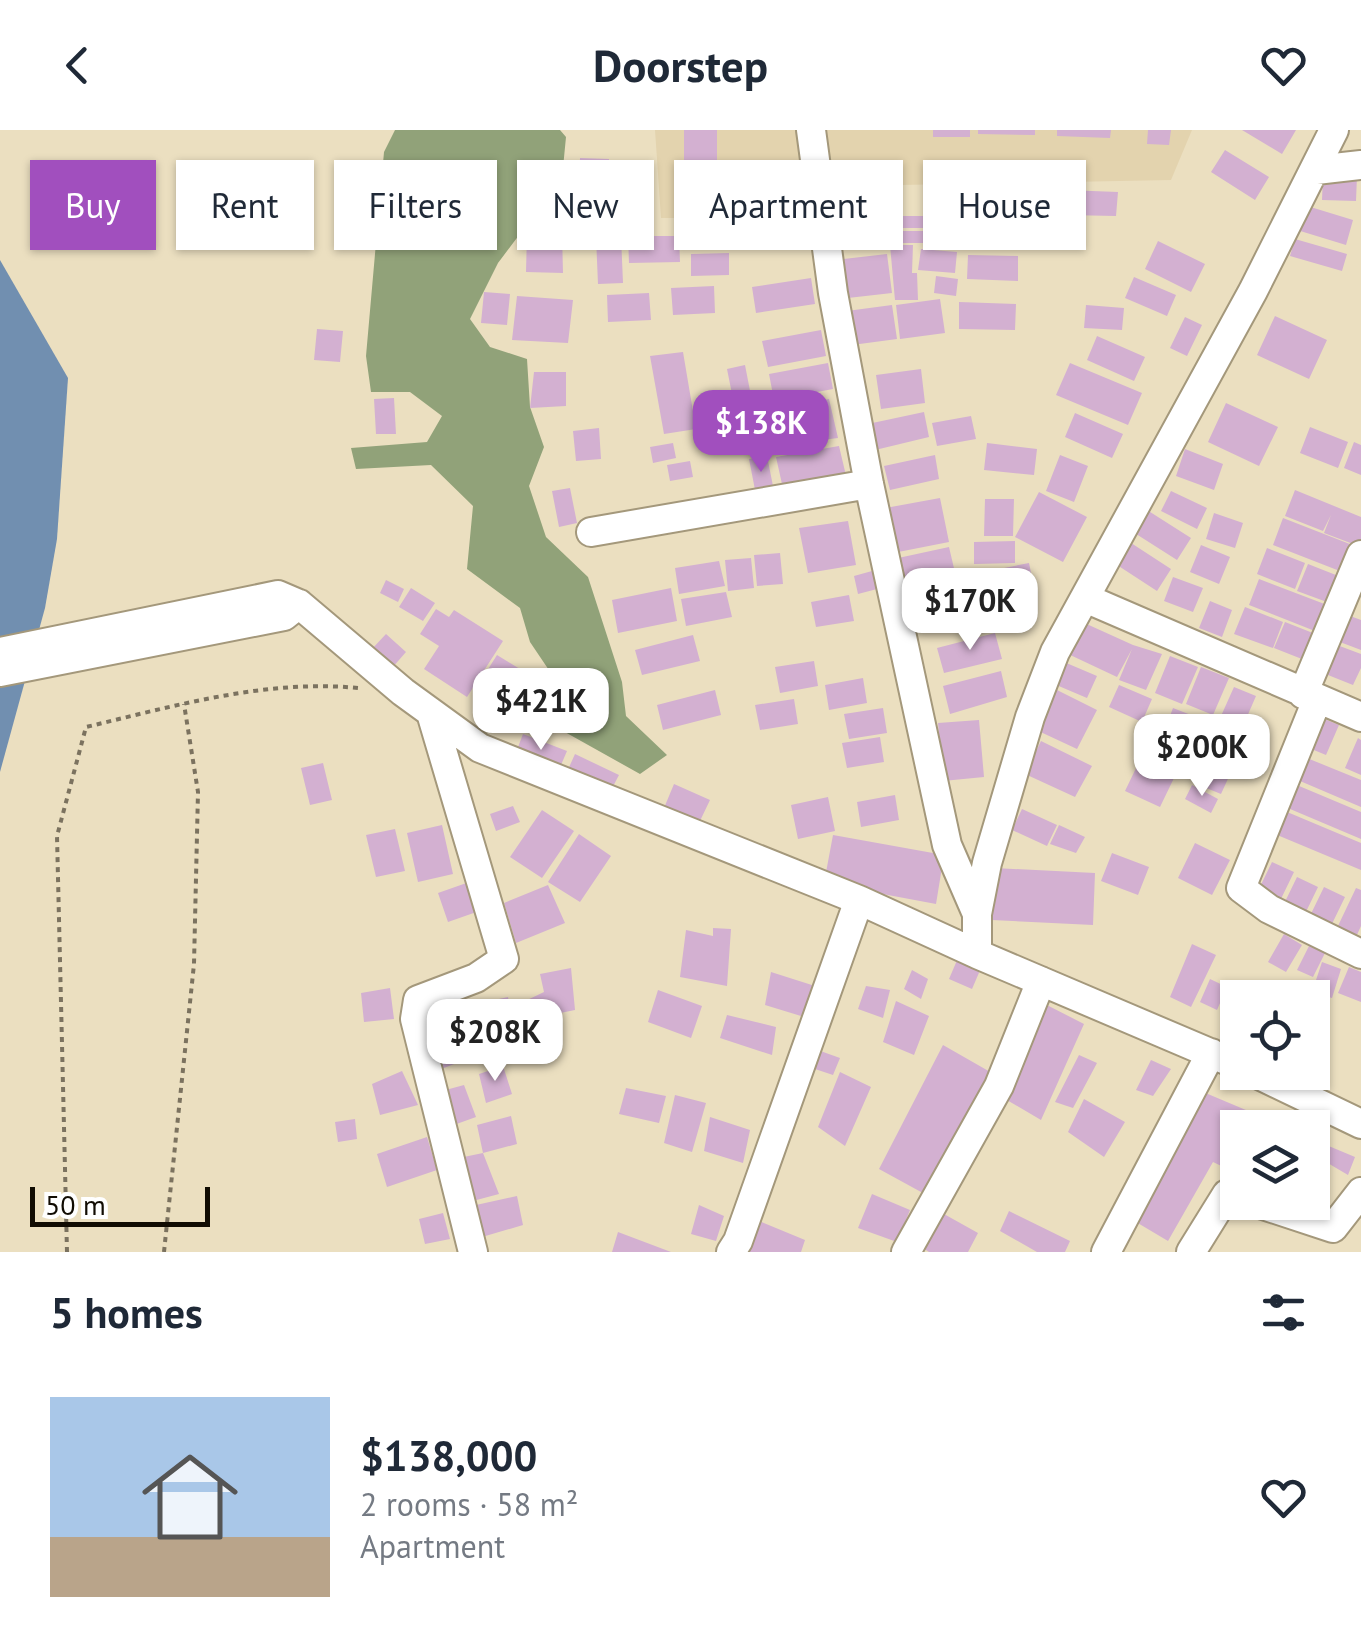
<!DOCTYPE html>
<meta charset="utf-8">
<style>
:root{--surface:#fff;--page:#f2f2f3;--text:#1f2937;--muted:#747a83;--accent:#a14fbe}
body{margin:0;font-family:"PT Sans",sans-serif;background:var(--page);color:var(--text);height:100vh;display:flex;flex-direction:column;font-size:38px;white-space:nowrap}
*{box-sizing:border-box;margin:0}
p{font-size:32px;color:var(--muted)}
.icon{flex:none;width:55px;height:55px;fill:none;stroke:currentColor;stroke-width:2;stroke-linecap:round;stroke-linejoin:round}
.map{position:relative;height:1122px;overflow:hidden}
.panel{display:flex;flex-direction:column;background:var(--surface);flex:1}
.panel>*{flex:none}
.hud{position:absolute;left:30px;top:30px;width:1302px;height:90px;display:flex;gap:20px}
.buttons{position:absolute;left:1220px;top:850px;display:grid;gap:20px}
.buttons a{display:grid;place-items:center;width:110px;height:110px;border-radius:0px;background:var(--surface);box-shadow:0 2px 8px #0004;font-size:50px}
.scale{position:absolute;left:30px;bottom:25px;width:180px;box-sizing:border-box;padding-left:10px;border:5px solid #110c03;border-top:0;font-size:28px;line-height:35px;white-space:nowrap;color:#110c03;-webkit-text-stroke:8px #fff;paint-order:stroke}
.price{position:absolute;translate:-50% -85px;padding:0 22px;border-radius:20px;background:#fff;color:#222;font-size:32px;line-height:65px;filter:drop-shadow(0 2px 5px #0008)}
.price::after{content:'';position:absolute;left:50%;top:60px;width:30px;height:22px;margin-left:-15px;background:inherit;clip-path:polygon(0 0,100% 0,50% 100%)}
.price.selected{background:var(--accent);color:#fff}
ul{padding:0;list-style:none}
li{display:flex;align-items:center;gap:30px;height:250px;padding:0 50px}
li span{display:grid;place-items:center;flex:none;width:280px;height:200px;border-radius:0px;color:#555}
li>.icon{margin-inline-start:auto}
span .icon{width:120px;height:120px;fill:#fffc;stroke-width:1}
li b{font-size:42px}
h2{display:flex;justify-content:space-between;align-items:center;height:120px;padding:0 50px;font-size:42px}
.chip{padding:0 35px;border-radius:0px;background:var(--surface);box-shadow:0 2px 8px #0004;font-size:35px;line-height:90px}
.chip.selected{background:var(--accent);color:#fff}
header{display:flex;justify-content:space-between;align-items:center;height:130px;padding:0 50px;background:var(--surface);font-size:45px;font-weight:800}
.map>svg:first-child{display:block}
</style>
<header><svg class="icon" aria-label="back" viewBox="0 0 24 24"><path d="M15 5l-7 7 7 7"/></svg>Doorstep<svg class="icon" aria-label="heart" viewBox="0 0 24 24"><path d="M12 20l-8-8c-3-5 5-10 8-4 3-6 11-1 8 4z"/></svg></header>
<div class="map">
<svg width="1361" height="1122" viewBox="0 0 1361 1122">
<rect width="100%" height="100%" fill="#ebdfc0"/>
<!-- built -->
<path fill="#e3d3ae" d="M655,0H1192L1171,50L848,56L812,88H661Z"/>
<!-- forest -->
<path fill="#91a279" d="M395,0H560L566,7L562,48L498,133L470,189L490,217L527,229L530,277L544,317L529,356L546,407L588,447L622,552L626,586L667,625L640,644L547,592L561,558L530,512L520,478L467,439L473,376L431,335L356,339L351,318L427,312L442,286L410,262H371L366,226L384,22Z"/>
<!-- water -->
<path fill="#718fb0" d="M0,130L68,248L57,409L45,478L0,642Z"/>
<!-- building -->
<path fill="#d3b0d1" d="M684,0H717V48H684Z
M933,0H970V7H933Z
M978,0H1035V5L978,4Z
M1057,0H1111L1110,8L1057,6Z
M1148,0H1171L1169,15L1147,14Z
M1242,0H1296L1282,24Z
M1225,20L1269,47L1255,70L1211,42Z
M580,28L609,29V55L579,54Z
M1323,45L1357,46L1356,71L1322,70Z
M937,50H965V94L936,92Z
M771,57L772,83L721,84L720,58Z
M1066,60L1118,62L1116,86L1066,85Z
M995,62L1023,64L1020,103L992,101Z
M643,68L644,94L593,95L592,69Z
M1304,75L1353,90L1346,115L1297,100Z
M898,86H924V98H898Z
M888,87L889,111L832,113V88Z
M697,91H723V108L697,107Z
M927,95L964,99L962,120L925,116Z
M897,101H923V113H897Z
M527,103H562L563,143L526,142Z
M621,106L623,153L598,154L596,107Z
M628,106H679L680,132L629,133Z
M1295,109L1347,124L1342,141L1290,126Z
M1158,111L1205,134L1191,162L1145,139Z
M890,115H913L912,143H917L918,170H895Z
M921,119L957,122L955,143L918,140Z
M729,123V145L691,146V124Z
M887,124L892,163L839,169L835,130Z
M968,125L1018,126V151L967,149Z
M936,146L958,149L956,166L934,163Z
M1134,147L1176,165L1167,186L1125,168Z
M811,148L815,174L756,183L752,157Z
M714,156L715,183L673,185L671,158Z
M484,162L510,164L507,195L481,193Z
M649,163L651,190L608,192L607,165Z
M517,166L573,170L568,213L512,210Z
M940,169L945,203L900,209L896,175Z
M959,172L1016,174L1015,200L959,199Z
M892,175L897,209L852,215L847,181Z
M1086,175L1124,178L1122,200L1084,198Z
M1275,186L1327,210L1309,249L1257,225Z
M1185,187L1202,195L1187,226L1170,218Z
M317,199L343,201L340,232L314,230Z
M821,200L826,226L768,237L762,211Z
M1097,206L1145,227L1134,251L1087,230Z
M683,222L696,299L664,304L650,226Z
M828,233L833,259L774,270L769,244Z
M1070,233L1142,263L1128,295L1056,265Z
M745,235L752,271L734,274L727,239Z
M921,239L925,273L881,279L876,245Z
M534,242H566V276L530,278Z
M394,268L396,304H376L374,269Z
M829,269L838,308L774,316L766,281Z
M1226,273L1278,297L1259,336L1208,312Z
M924,282L929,307L871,321L863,295Z
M1075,283L1123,304L1112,328L1065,307Z
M751,285L759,321L741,324L733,289Z
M971,286L976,309L937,316L932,293Z
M1310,297L1348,312L1338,338L1300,323Z
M599,298L601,329L576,331L573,301Z
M1354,312L1361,315V345L1344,338Z
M673,313L676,328L653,333L650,317Z
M987,313L1037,319L1034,345L984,340Z
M839,316L848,354L784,363L776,327Z
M1185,319L1223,334L1214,360L1176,346Z
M935,325L939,349L890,360L884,336Z
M1060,325L1088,336L1074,372L1046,361Z
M767,326L774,361L756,365L749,329Z
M690,331L693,347L670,351L667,335Z
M570,358L577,393L559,397L552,361Z
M1295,360L1361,387V417L1324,403L1331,385L1323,401L1285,386Z
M1171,361L1207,378L1197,399L1161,381Z
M1039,362L1087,387L1063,432L1015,407Z
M940,368L949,412L888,424L880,379Z
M985,369H1014L1013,406H984Z
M1147,380L1191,408L1177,430L1133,402Z
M1214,383L1243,393L1235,418L1206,409Z
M1283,388L1360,418L1350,445L1273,415Z
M848,391L856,435L808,443L799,398Z
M1015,411V433L974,434V412Z
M1128,411L1171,439L1157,461L1114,433Z
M1201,415L1230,427L1219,454L1190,442Z
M949,417L961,468L900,480L889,430Z
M1267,418L1305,433L1295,459L1257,444Z
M780,423L783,454L757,456L754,425Z
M751,428L754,458L728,461L725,430Z
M719,431L725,456L679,464L675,438Z
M1029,433L1034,457L984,467L979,443Z
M1308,434L1346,449L1335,475L1297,461Z
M872,441L877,459L858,464L854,446Z
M1173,447L1203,458L1193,482L1164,471Z
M1259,449L1335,478L1325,505L1249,475Z
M386,450L404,459L398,472L380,463Z
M411,458L435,473L423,491L399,477Z
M671,458L677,491L618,503L612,470Z
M726,462L732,487L686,496L681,469Z
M849,465L854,491L816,497L811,472Z
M1210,471L1232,480L1222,507L1199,498Z
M970,472H984L985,495L971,496Z
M1245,477L1283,492L1273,518L1234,504Z
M436,479L449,487L454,480L503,511L467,567L424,539L439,516L420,504Z
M1342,483L1361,490V520L1332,509Z
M1080,491L1133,515L1162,524L1146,560L1119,550L1132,519L1117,547L1066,523Z
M1285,492L1323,507L1312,533L1274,518Z
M995,503L1002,529L944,543L937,518Z
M386,504L406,522L392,538L371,520Z
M693,505L700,531L642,545L635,520Z
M1329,512L1361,524V538L1353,555L1318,541Z
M497,525L543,553L517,593L482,572L496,551L485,544Z
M1170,526L1198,537L1182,574L1155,563Z
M814,531L818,556L780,563L775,537Z
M1064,532L1097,546L1087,568L1054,554Z
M1201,537L1229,548L1213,585L1186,574Z
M1001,541L1007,567L950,584L943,556Z
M863,548L867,573L829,580L825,555Z
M1119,555L1152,569L1142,592L1109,577Z
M1234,557L1256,566L1243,596L1221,586Z
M1053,558L1097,580L1077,619L1032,598Z
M715,560L721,585L663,600L657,575Z
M794,569L798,594L760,600L755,575Z
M883,578L887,603L849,609L844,584Z
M1173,578L1209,592L1201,613L1165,599Z
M1317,586L1339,595L1326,625L1304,616Z
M979,590L984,647L943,651L938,593Z
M1214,591L1250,604L1242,626L1206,612Z
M1157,602L1193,618L1183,639L1148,623Z
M523,604L567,621L558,642L515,625Z
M880,607L884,632L847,638L842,613Z
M1358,608L1361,610V645L1345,638Z
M1041,611L1092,636L1075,667L1025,644Z
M1209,616L1238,627L1221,664L1194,653Z
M575,624L619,645L609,664L566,644Z
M1302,626L1361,650V677L1293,648Z
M1139,632L1174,648L1160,677L1125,661Z
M323,633L332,670L310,675L301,638Z
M1292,653L1361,682V709L1283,676Z
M674,654L710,670L699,693L664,678Z
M1192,655L1218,669L1211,683L1185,669Z
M895,665L899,690L861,697L857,672Z
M828,667L835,701L798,709L791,675Z
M513,676L520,692L496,701L490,684Z
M1022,679L1057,695L1047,716L1012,700Z
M1280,679L1361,713V740L1270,702Z
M542,680L574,701L542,748L510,727Z
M442,695L453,744L418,752L407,703Z
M1059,695L1085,707L1076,723L1050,714Z
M395,699L405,741L376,747L366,705Z
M579,704L611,726L580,772L548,752Z
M833,705L944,725L936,774L824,753Z
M1195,713L1230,730L1212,765L1178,748Z
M1112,723L1149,737L1138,765L1101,751Z
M1272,732L1294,742L1278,775L1256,765Z
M994,738L1095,743L1093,795L992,790Z
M1297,747L1318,757L1302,790L1281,780Z
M475,750L485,779L448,792L438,763Z
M548,755L565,793L516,813L504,773Z
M1324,757L1345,767L1329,800L1308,790Z
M1356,758L1361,760V796L1356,807L1337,798Z
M713,798L731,799L727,856L680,847L686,800L713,806Z
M1284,804L1302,815L1286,842L1268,832Z
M1192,814L1216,825L1191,877L1170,867Z
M1309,816L1325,823L1313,847L1297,840Z
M958,828L981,838L972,859L949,849Z
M1322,832L1341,839L1332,868L1312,862Z
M1349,837L1361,842V872L1338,863Z
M571,838L575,880L526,890L523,872L544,862L540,844Z
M912,840L928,849L921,869L904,859Z
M771,842L815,856L801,886L765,875Z
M1210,849L1227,857L1217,880L1200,872Z
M866,856L890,860L883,888L858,879Z
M1233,856L1255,864L1254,868H1238V899L1220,893Z
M390,858L394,889L364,892L361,863Z
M658,860L702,876L691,908L648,892Z
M508,867L516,910L431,943L417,887Z
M896,871L929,886L914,925L883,912Z
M1039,871L1084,894L1041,990L1000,966Z
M727,885L776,897L772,925L720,908Z
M943,915L999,947L932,1068L879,1039Z
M812,918L840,928L833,945L803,935Z
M1079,925L1097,933L1073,978L1055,972Z
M1151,930L1171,939L1153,966L1136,960Z
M503,936L512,964L486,973L479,944Z
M402,941L418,975L380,985L372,954Z
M840,942L871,957L845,1016L818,997Z
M464,955L476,987L451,996L442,961Z
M626,958L666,966L659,993L619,984Z
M1196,959L1286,997L1238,998V1044L1213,1032L1168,1111L1131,1089Z
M675,965L706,973L692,1022L664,1013Z
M1084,969L1125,992L1104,1027L1068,1002Z
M511,986L517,1014L483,1023L477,995Z
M710,987L750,1000L743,1033L704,1021Z
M355,989L357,1009L338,1012L335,992Z
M427,1007L437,1040L387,1057L377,1024Z
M1312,1009L1355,1027L1348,1045L1326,1032L1317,1051L1312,1050Z
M483,1023L499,1064L469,1072L454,1029Z
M872,1064L910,1080L897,1112L858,1098Z
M517,1066L523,1095L482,1107L476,1075Z
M699,1075L724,1086L716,1111L691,1104Z
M935,1079L978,1103L968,1122H929L917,1114Z
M1009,1081L1070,1111L1065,1122H1037L1000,1101Z
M443,1083L450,1109L425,1114L419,1089Z
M752,1088L805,1110L801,1122H739Z
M618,1102L671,1122H612Z"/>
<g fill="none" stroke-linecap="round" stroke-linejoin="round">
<defs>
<path id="minor" d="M811,0L833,163L869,354L947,715L977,784
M1316,40L1361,35
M591,402L869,354
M1085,468L1361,587
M0,522L278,465L299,474L403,562L480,618L859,770L977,824L1238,935
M0,542L284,486L299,474
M1303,564L1361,425
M1317,570L1241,758L1269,779L1361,824
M431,583L504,829L476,848L418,870L415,889L473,1122
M977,824V784L987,733L1030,587L1055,522L1253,161L1334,0
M1253,942L1361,994
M1254,1072L1333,1098L1361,1062
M731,1122L738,1111L859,770
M906,1122L999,956L1041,851
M1106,1122L1211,923
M1191,1122L1227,1064L1238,1067"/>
</defs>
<!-- minor casing -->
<use href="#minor" stroke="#a4987b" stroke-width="32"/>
<!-- path -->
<path stroke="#7b725f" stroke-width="4" stroke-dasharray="5 5" stroke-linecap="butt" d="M67,1122L57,706L86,597C174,576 267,549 358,558
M164,1122L194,834L198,662L184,574"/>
<!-- minor -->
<use href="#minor" stroke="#fff" stroke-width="28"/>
</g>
</svg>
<div class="buttons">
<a><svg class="icon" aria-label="locate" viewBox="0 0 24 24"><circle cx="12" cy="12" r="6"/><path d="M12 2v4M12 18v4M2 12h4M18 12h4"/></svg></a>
<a><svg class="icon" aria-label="layers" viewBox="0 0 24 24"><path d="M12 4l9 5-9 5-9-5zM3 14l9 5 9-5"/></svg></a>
</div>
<div class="scale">50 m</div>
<b class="price selected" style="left:761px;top:345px">$138K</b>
<b class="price" style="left:970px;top:523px">$170K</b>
<b class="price" style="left:541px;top:623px">$421K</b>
<b class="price" style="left:1202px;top:669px">$200K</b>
<b class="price" style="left:495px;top:954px">$208K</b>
<div class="hud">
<a class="chip selected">Buy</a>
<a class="chip">Rent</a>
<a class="chip">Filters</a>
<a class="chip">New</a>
<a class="chip">Apartment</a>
<a class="chip">House</a>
</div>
</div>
<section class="panel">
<h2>5 homes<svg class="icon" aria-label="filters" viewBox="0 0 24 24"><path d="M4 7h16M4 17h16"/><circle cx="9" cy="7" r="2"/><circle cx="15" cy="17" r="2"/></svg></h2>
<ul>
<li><span style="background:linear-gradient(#a9c7e8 70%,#b9a48a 0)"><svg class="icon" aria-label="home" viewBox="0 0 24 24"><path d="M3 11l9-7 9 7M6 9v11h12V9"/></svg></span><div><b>$138,000</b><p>2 rooms · 58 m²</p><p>Apartment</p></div><svg class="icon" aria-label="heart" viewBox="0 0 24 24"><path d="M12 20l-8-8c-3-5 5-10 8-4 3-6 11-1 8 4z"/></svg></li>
</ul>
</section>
